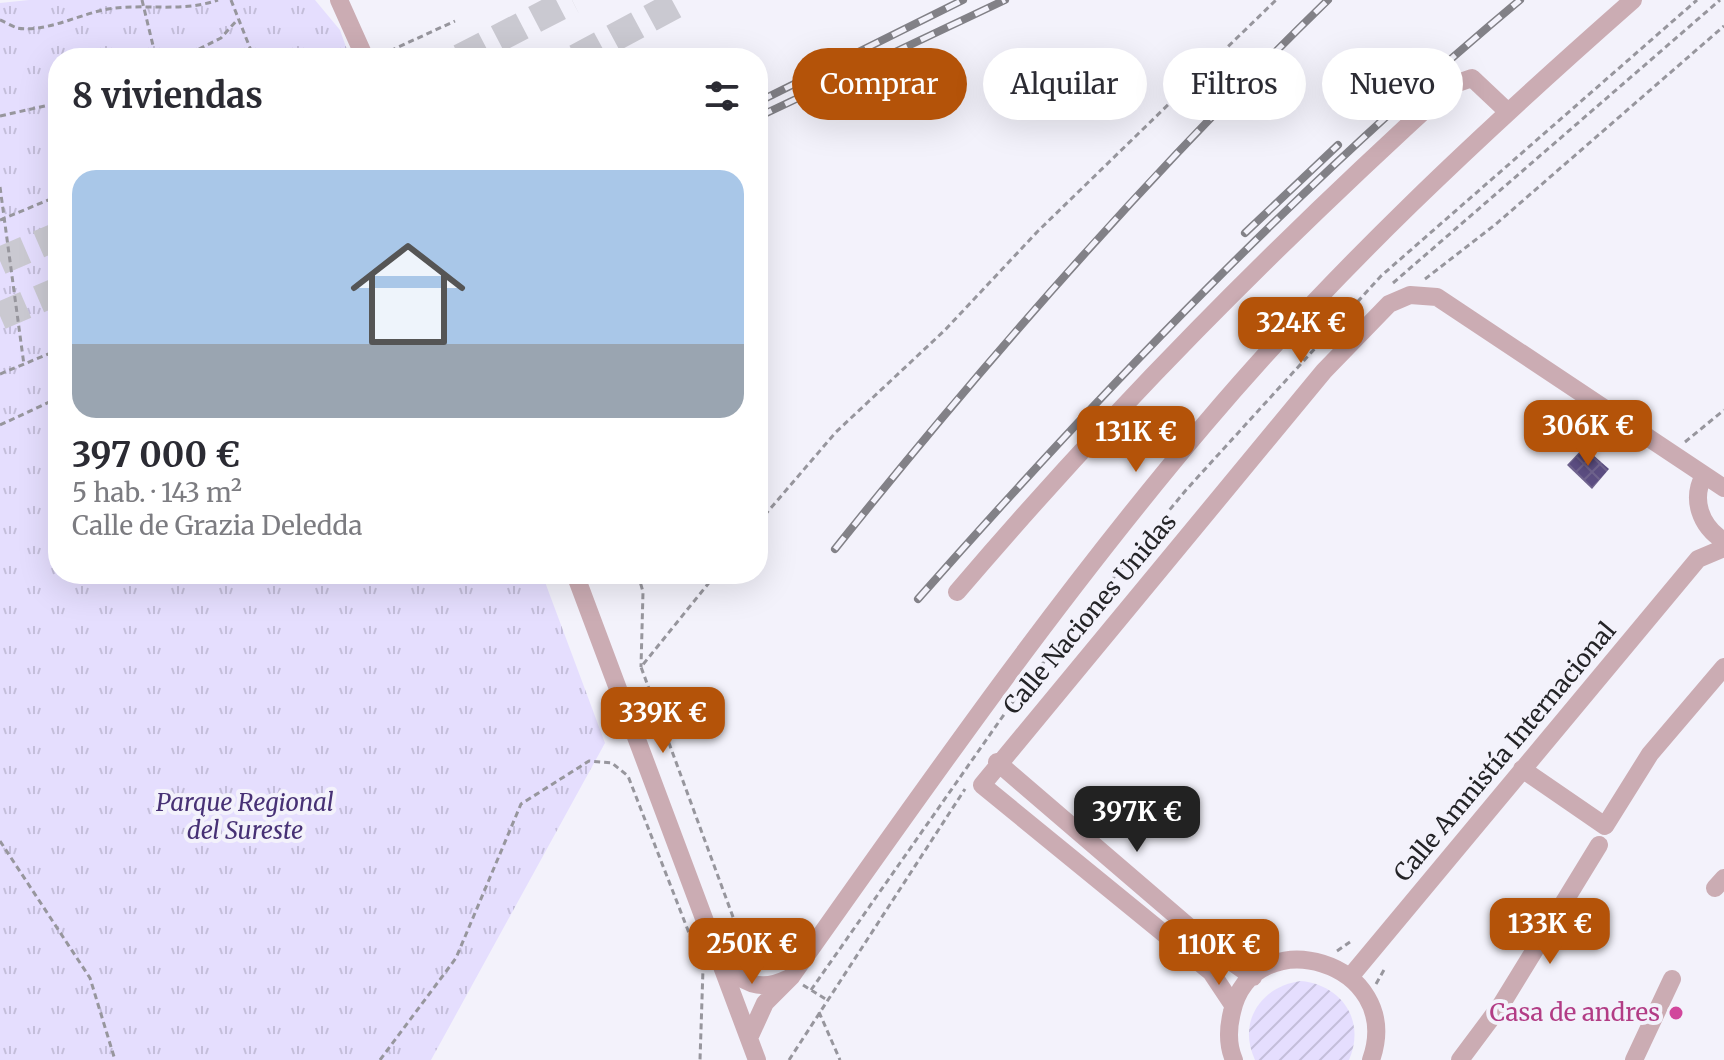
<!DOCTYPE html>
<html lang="es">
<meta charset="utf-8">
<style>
:root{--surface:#fff;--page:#f2f2f3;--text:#2b2b33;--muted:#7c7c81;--accent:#b45309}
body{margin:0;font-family:Merriweather,serif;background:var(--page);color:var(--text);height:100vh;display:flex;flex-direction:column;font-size:30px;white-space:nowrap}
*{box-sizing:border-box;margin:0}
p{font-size:26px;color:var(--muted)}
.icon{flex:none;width:44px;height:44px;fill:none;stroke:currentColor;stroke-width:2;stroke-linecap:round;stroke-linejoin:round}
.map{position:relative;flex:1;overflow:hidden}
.sheet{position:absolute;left:48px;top:48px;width:720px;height:536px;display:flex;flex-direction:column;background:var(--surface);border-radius:32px;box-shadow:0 8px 32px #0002}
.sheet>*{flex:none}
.guide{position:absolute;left:792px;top:48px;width:760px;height:72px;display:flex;gap:16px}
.price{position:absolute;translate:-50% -68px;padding:0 18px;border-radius:16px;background:var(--accent);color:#fff;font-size:26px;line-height:52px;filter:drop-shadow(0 2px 4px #0008)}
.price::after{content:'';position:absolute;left:50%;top:48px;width:24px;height:18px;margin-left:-12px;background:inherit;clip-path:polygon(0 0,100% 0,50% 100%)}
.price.selected{background:#222;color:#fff}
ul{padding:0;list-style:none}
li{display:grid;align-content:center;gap:16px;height:424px;padding:0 24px}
li span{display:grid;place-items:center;height:248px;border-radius:24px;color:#555}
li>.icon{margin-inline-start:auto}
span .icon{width:144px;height:144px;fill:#fffc;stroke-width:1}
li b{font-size:34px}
h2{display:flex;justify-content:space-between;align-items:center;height:96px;padding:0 24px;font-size:34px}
.chip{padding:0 28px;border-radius:36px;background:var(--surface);box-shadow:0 8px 32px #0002;font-size:28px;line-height:72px}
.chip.selected{background:var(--accent);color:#fff}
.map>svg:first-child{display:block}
</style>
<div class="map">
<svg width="1724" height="1060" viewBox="0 0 1724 1060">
<defs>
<pattern id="park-tufts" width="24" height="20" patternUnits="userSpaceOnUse" patternTransform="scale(2)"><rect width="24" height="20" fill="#e5defe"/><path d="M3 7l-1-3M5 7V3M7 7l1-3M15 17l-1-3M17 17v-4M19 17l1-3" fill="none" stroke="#c4beda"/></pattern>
<pattern id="garden-furrows" width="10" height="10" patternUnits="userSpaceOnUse" patternTransform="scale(2)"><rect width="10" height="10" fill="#e5defe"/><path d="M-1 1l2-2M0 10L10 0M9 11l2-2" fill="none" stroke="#c4beda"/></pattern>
<pattern id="building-cross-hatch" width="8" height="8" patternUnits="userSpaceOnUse" patternTransform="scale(2)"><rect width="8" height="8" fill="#5b4d81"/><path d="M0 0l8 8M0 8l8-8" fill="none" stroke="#6f638d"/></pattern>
</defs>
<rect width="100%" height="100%" fill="#f3f2fb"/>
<!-- park -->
<path fill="url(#park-tufts)" d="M29,0H315L340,30L350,58H58V574H542L605,743L431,1060H0V3Z"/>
<!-- garden -->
<path fill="url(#garden-furrows)" d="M1301,981C1342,985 1366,1021 1349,1060H1255C1237,1022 1261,986 1301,981Z"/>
<!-- building -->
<path fill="url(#building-cross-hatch)" d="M1584,447L1609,469L1592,489L1567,465Z"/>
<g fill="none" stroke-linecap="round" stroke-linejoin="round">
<!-- highway-tunnel -->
<path stroke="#cac9d1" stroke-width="28" stroke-dasharray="28 14" stroke-linecap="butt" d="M460,58L572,0
M576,58L684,0
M0,261L58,236
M0,316L58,291"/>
<!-- path -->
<path stroke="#97969d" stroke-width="3" stroke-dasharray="6 4" stroke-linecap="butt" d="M142,0L156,58
M231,0L254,58
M0,20C5,22 12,26 17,28C45,33 80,14 108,9C146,3 181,13 218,0
M381,55L455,21
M181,58L221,38L238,19
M0,116L58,103
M0,187L24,365
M0,220L58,196
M1425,279L1496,224L1724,26
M1393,283L1720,0
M0,374L58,350
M0,425L58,398
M1685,442L1724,410
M758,523L836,432L945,330L1038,231L1276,0
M1157,544L1170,528
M638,574L643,592L641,667
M716,574L641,667L740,936L750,955L773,966
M0,841L90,978L115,1060
M1235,942L1245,949
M1337,951L1350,942
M1376,984L1384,970
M803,985L827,1000
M811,990L1024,686L1186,490L1381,276L1697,0
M819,1012L840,1060
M380,1060L456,958L521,804L589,761L612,763L628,776L703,969L700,1060
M789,1060L965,789"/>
<!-- minor -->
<path stroke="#cbacb3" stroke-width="18" d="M339,0L365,58
M1704,475C1691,499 1700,526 1724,541
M575,574L757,1060
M957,592C1114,408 1274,247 1452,85L1472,78L1507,111
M997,762L1223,956L1253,977
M1522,769L1605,826L1650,754L1724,667
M1715,888L1724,878
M724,961C742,984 760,992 787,979
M1350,977L1698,559L1724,548
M1233,1005L1211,972L982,785L1324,371L1389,304L1410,295L1437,297L1724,488
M749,1038L765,1003L791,977C924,789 1055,601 1204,425C1334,271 1482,133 1633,0
M1234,1060C1227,1044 1228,1028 1232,1012C1253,918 1406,961 1371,1060
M1460,1060L1501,1005L1599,845
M1634,1060L1672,979"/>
<defs>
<path id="rail" d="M758,102L963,0
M758,117L1005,0
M1245,233L1338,145
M835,549C989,356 1151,172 1328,0
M918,599C1106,386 1302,182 1520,0"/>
</defs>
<!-- rail casing -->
<use href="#rail" stroke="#828187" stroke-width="8"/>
<!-- rail -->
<use href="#rail" stroke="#f3f2fb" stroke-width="5" stroke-dasharray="15" stroke-linecap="butt"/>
</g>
<!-- markers -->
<circle fill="#d1479c" stroke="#f3f2fb" stroke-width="3" cx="1676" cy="1013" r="8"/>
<g text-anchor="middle" stroke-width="8" stroke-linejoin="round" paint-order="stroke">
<!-- street labels -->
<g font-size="24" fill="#242427" stroke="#f3f2fb">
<text transform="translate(1090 614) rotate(-50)" y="8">Calle Naciones Unidas</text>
<text transform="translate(1505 752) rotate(-50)" y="8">Calle Amnistía Internacional</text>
</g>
<!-- park labels -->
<g font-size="24" font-style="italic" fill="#473175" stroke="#f3f2fb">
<text x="245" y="811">Parque Regional<tspan x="245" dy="28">del Sureste</tspan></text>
</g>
<!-- hotel labels -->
<g font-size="24" fill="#b23c85" stroke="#f3f2fb" text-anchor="end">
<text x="1660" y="1021">Casa de andres</text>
</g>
</g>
</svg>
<b class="price" style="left:1301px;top:365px">324K €</b>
<b class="price" style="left:1588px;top:468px">306K €</b>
<b class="price" style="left:1136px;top:474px">131K €</b>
<b class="price" style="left:663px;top:755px">339K €</b>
<b class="price selected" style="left:1137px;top:854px">397K €</b>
<b class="price" style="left:1550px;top:966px">133K €</b>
<b class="price" style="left:752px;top:986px">250K €</b>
<b class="price" style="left:1219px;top:987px">110K €</b>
<div class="guide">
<a class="chip selected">Comprar</a>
<a class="chip">Alquilar</a>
<a class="chip">Filtros</a>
<a class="chip">Nuevo</a>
</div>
<section class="sheet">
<h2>8 viviendas<svg class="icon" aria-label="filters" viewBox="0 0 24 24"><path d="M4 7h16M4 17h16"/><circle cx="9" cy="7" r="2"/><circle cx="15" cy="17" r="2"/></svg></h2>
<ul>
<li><span style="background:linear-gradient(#a9c7e8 70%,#9aa5b1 0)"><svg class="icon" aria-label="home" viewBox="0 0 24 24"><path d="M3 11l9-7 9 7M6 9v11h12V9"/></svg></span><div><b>397 000 €</b><p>5 hab. · 143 m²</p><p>Calle de Grazia Deledda</p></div></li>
</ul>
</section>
</div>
